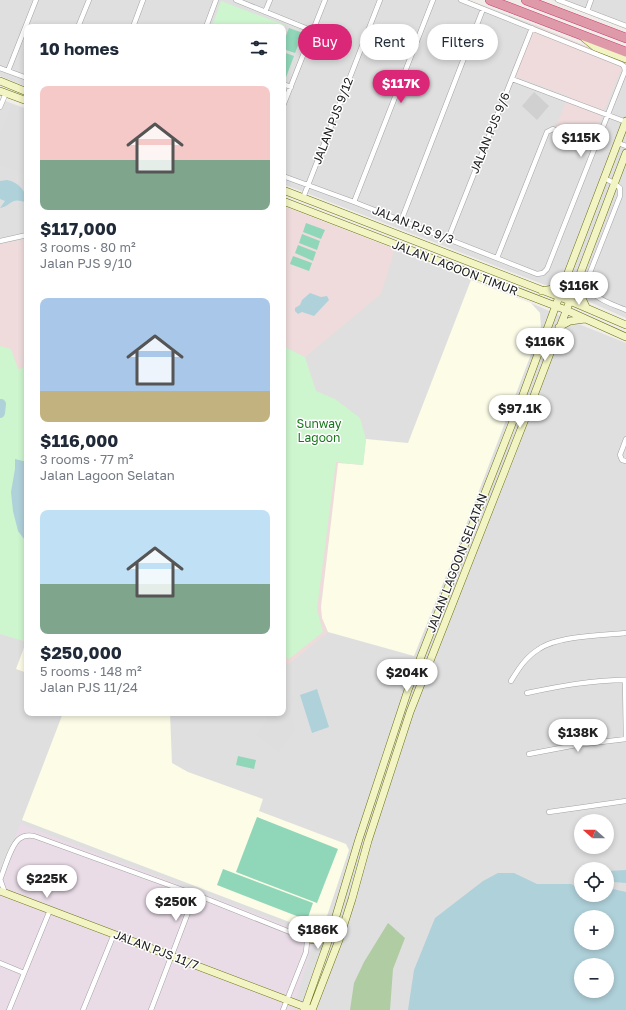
<!DOCTYPE html>
<meta charset="utf-8">
<style>
:root{--surface:#fff;--page:#f6f6f7;--text:#1f2937;--muted:#747a83;--accent:#db2777}
body{margin:0;font-family:"Golos Text",sans-serif;background:var(--page);color:var(--text);height:100vh;display:flex;flex-direction:column;font-size:15px;white-space:nowrap}
*{box-sizing:border-box;margin:0}
p{font-size:13px;color:var(--muted)}
.icon{flex:none;width:22px;height:22px;fill:none;stroke:currentColor;stroke-width:2;stroke-linecap:round;stroke-linejoin:round}
.map{position:relative;flex:1;overflow:hidden}
.details{position:absolute;left:24px;top:24px;width:262px;height:692px;display:flex;flex-direction:column;background:var(--surface);border-radius:8px;box-shadow:0 2px 6px #0003}
.details>*{flex:none}
.top-card{position:absolute;left:298px;top:24px;width:268px;height:36px;display:flex;gap:8px}
.needle{width:26px;rotate:291deg}
.tools{position:absolute;left:574px;top:814px;display:grid;gap:8px}
.tools a{display:grid;place-items:center;width:40px;height:40px;border-radius:50%;background:var(--surface);box-shadow:0 2px 6px #0003;font-size:20px}
.price{position:absolute;translate:-50% -34px;padding:0 9px;border-radius:14px;background:#fff;color:#222;font-size:13px;line-height:26px;filter:drop-shadow(0 1px 2px #0008)}
.price::after{content:'';position:absolute;left:50%;top:24px;width:12px;height:9px;margin-left:-6px;background:inherit;clip-path:polygon(0 0,100% 0,50% 100%)}
.price.active{background:var(--accent);color:#fff}
ul{padding:0;list-style:none}
li{display:grid;align-content:center;gap:8px;height:212px;padding:0 16px}
li span{display:grid;place-items:center;height:124px;border-radius:8px;color:#555}
li>.icon{margin-inline-start:auto}
span .icon{width:72px;height:72px;fill:#fffc;stroke-width:1}
li b{font-size:17px}
h2{display:flex;justify-content:space-between;align-items:center;height:48px;padding:0 16px;font-size:17px}
.chip{padding:0 14px;border-radius:18px;background:var(--surface);box-shadow:0 2px 6px #0003;font-size:14px;line-height:36px}
.chip.active{background:var(--accent);color:#fff}
.map>svg:first-child{display:block}
</style>
<div class="map">
<svg width="626" height="1010" viewBox="0 0 626 1010">
<rect width="100%" height="100%" fill="#f1eeea"/>
<!-- residential -->
<path fill="#e0dfdf" fill-rule="evenodd" d="M0,0H469L535,25L626,63V318L592,303L283,184V27H27V87L0,76Z
M552,0H626V28Z
M0,99L27,109V713H283V206L531,303L581,325L626,343V1010H0ZM581,821H607V847H581ZM581,869H607V895H581ZM581,917H607V943H581ZM581,965H607V991H581Z"/>
<!-- commercial -->
<path fill="#efdbdb" d="M535,25L624,62L592,140L556,127L568,96L514,76Z
M283,206L395,249L381,294L305,357L316,391L335,399L360,418L366,439L363,465L338,464L321,607L325,626L328,632L289,664L283,662Z
M27,239V642L0,634V244Z"/>
<!-- industrial -->
<path fill="#e9dce7" d="M20,824L315,936L293,1010H0V879Z"/>
<!-- education -->
<path fill="#fcfce7" d="M471,280L531,303L540,313L541,328L458,546L414,656L328,632L322,618L321,607L338,463L363,465L366,439L408,443Z
M25,645L27,646V673L16,669Z
M63,713H170L172,763L188,772L263,799L259,811L346,844L349,850L321,934L22,820Z"/>
<!-- religious -->
<path fill="#d0d0d0" d="M534,92L549,106L537,120L522,106Z"/>
<!-- forest -->
<path fill="#b0cca3" d="M388,923L405,938L393,969L390,1010H350L354,983L364,962Z"/>
<!-- park -->
<path fill="#cdf5ce" d="M221,1L285,25L283,30V27H212Z
M0,346L11,349L18,369L27,367V642L0,634Z
M283,346L305,357L316,391L335,399L360,418L366,439L363,465L336,462L317,609L323,632L289,659L283,657Z"/>
<!-- pitch -->
<path fill="#90d7b9" d="M289,28L303,33L295,53L283,49V43Z
M283,52L294,56L285,80L283,79Z
M306,223L325,230L321,239L303,232Z
M302,234L320,241L317,250L299,243Z
M298,245L316,252L313,261L295,253Z
M293,256L312,263L309,271L290,264Z
M238,756L256,760L254,769L236,765Z
M257,817L338,849L317,903L236,872Z
M223,869L313,903L307,920L217,885Z"/>
<!-- parking -->
<path fill="#dedede" d="M12,105L27,111V175L0,165V134Z
M283,698L290,704L295,731L279,752L256,735L271,713H283Z"/>
<!-- water -->
<path fill="#afd1da" fill-rule="evenodd" d="M7,180C18,182 27,191 27,203C10,196 12,206 0,208L5,201L0,199V181Z
M310,293L321,297L327,296L329,300L314,316L302,312L298,314L295,311V308L300,305L302,300Z
M15,459L27,462V543L18,531L13,511L11,492L15,469Z
M317,689L329,727L312,733L300,695Z
M626,870V883L613,882L607,885V871Z
M498,873H514L537,884H571L581,889V895H607V892L613,889L626,892V1010H408L414,970L435,918L483,881ZM581,917H607V943H581ZM581,965H607V991H581Z"/>
<g fill="none" stroke-linecap="round" stroke-linejoin="round">
<!-- river -->
<path stroke="#afd1da" stroke-width="10" d="M0,413L1,404"/>
<defs>
<path id="street" d="M236,0L313,31
M558,0L626,26
M587,11L591,0
M265,12L270,0
M78,27L89,0
M133,27L143,0
M206,27L216,0
M0,68L27,78
M8,71L36,0
M512,79L626,122
M283,84L291,87
M283,106L325,0
M0,107L6,93
M618,143L626,146
M283,176L354,202L537,274L543,273L547,269L625,71L624,66L621,64L461,0
M604,178L614,183L620,188V196L589,275C585,298 610,303 626,310
M303,198L380,0
M354,202L433,0
M401,221L483,9
M448,239L532,28
M0,241L27,235
M497,258L547,132L553,129L595,145
M626,439L620,455L622,460L626,461
M625,680L626,739
M511,681C519,668 526,657 539,649C557,636 603,635 626,633
M527,693C560,686 592,680 626,680
M529,754L576,745L626,739
M549,812L626,801
M0,879L5,893
M0,880C4,870 11,845 19,839C24,835 29,835 34,836L202,897L305,938L307,942L306,952L283,1010
M0,963L24,973
M9,1010L50,910
M83,1010L114,934
M151,1010L195,894"/>
<path id="secondary" d="M584,38L595,47L626,59
M0,81L27,92
M0,91L27,101
M283,190L570,301L626,325
M283,201L566,310L626,337
M578,283V290L586,307
M542,291L553,289L564,280
M559,327L570,321L585,319
M0,891L308,1008
M305,938C315,941 321,941 330,936
M304,1010L330,936L359,839L408,690L517,411L566,278L626,121
M312,1010L339,940L352,899L368,841L410,712L527,414L626,153"/>
<path id="highway" d="M490,0L626,52
M526,0L626,38"/>
</defs>
<!-- street casing -->
<use href="#street" stroke="#a3a3a3" stroke-width="5.5"/>
<!-- secondary casing -->
<use href="#secondary" stroke="#6a7111" stroke-width="8"/>
<!-- highway casing -->
<use href="#highway" stroke="#ca3b71" stroke-width="10"/>
<!-- street -->
<use href="#street" stroke="#fff" stroke-width="4.5"/>
<!-- secondary -->
<use href="#secondary" stroke="#f3f4c4" stroke-width="7"/>
<!-- highway -->
<use href="#highway" stroke="#df9aa9" stroke-width="9"/>
</g>
<g text-anchor="middle" stroke-width="3" stroke-linejoin="round" paint-order="stroke">
<!-- street labels -->
<g font-size="12" fill="#222" stroke="#fff">
<text transform="translate(333 121) rotate(-69)" y="4">JALAN PJS 9/12</text>
<text transform="translate(490 133) rotate(-68)" y="4">JALAN PJS 9/6</text>
<text transform="translate(413 225) rotate(21)" y="4">JALAN PJS 9/3</text>
<text transform="translate(455 268) rotate(21)" y="4">JALAN LAGOON TIMUR</text>
<text transform="translate(457 563) rotate(-69)" y="4">JALAN LAGOON SELATAN</text>
<text transform="translate(156 950) rotate(21)" y="4">JALAN PJS 11/7</text>
</g>
<!-- park labels -->
<g font-size="12" fill="#18781d" stroke="#fff">
<text x="319" y="428">Sunway<tspan x="319" dy="14">Lagoon</tspan></text>
</g>
</g>
</svg>
<div class="tools">
<a><svg class="needle" viewBox="-14 -14 28 28"><path d="M0-13l5 13h-10z" fill="#e53935"/><path d="M0 13l5-13h-10z" fill="#747a83"/></svg></a>
<a><svg class="icon" aria-label="locate" viewBox="0 0 24 24"><circle cx="12" cy="12" r="6"/><path d="M12 2v4M12 18v4M2 12h4M18 12h4"/></svg></a>
<a>+</a>
<a>−</a>
</div>
<b class="price active" style="left:401px;top:104px">$117K</b>
<b class="price" style="left:581px;top:158px">$115K</b>
<b class="price" style="left:579px;top:306px">$116K</b>
<b class="price" style="left:545px;top:362px">$116K</b>
<b class="price" style="left:520px;top:429px">$97.1K</b>
<b class="price" style="left:407px;top:693px">$204K</b>
<b class="price" style="left:578px;top:753px">$138K</b>
<b class="price" style="left:47px;top:899px">$225K</b>
<b class="price" style="left:176px;top:922px">$250K</b>
<b class="price" style="left:318px;top:950px">$186K</b>
<div class="top-card">
<a class="chip active">Buy</a>
<a class="chip">Rent</a>
<a class="chip">Filters</a>
</div>
<section class="details">
<h2>10 homes<svg class="icon" aria-label="filters" viewBox="0 0 24 24"><path d="M4 7h16M4 17h16"/><circle cx="9" cy="7" r="2"/><circle cx="15" cy="17" r="2"/></svg></h2>
<ul>
<li><span style="background:linear-gradient(#f6c9c9 60%,#7fa58c 0)"><svg class="icon" aria-label="home" viewBox="0 0 24 24"><path d="M3 11l9-7 9 7M6 9v11h12V9"/></svg></span><div><b>$117,000</b><p>3 rooms · 80 m²</p><p>Jalan PJS 9/10</p></div></li>
<li><span style="background:linear-gradient(#a9c7e8 75%,#c2b280 0)"><svg class="icon" aria-label="home" viewBox="0 0 24 24"><path d="M3 11l9-7 9 7M6 9v11h12V9"/></svg></span><div><b>$116,000</b><p>3 rooms · 77 m²</p><p>Jalan Lagoon Selatan</p></div></li>
<li><span style="background:linear-gradient(#bfe0f5 60%,#7fa58c 0)"><svg class="icon" aria-label="home" viewBox="0 0 24 24"><path d="M3 11l9-7 9 7M6 9v11h12V9"/></svg></span><div><b>$250,000</b><p>5 rooms · 148 m²</p><p>Jalan PJS 11/24</p></div></li>
</ul>
</section>
</div>
